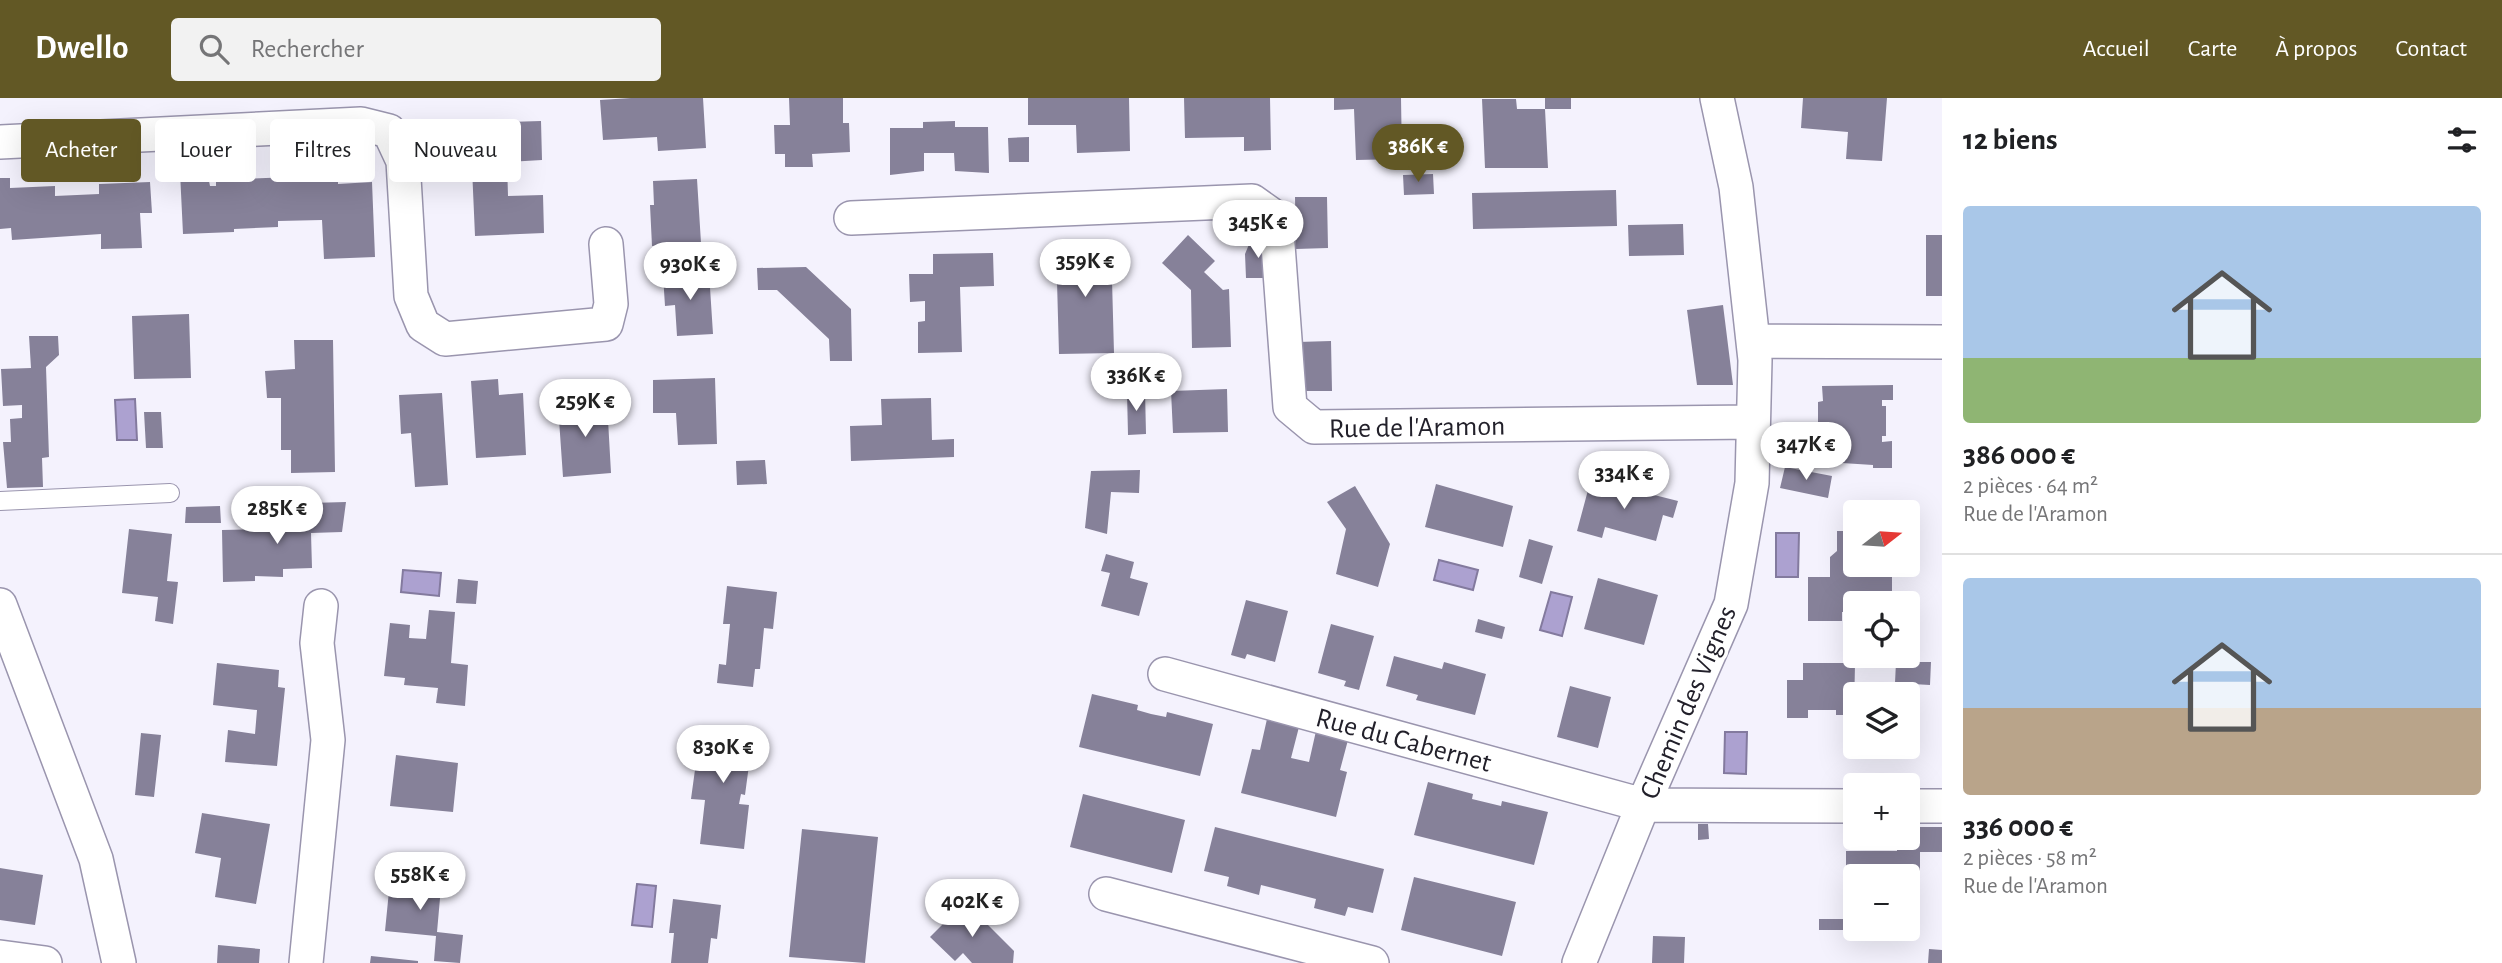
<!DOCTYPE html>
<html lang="fr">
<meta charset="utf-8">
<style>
:root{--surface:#fff;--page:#f2f2f2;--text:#202124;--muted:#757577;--line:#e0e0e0;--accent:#625825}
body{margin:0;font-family:"Alegreya Sans",sans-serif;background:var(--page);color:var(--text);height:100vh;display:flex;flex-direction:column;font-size:26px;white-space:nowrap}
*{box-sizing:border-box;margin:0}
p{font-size:23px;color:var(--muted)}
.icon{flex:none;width:38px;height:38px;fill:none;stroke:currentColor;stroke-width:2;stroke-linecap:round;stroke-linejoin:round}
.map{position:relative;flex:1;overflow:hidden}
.drawer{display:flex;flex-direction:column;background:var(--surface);width:560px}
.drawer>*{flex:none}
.guide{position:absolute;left:21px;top:21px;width:665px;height:63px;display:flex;gap:14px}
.needle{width:46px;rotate:73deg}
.tools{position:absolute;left:1843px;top:402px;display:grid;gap:14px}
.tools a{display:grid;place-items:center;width:77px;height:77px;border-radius:7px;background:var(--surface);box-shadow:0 7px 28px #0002;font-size:35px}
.price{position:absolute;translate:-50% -60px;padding:0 16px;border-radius:24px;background:#fff;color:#222;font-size:23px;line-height:46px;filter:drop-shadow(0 2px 4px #0008)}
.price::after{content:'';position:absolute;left:50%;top:42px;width:21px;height:16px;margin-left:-10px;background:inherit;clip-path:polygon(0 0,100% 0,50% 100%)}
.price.current{background:var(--accent);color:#fff}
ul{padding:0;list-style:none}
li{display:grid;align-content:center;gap:14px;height:371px;padding:0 21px}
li+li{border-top:2px solid var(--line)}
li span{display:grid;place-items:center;height:217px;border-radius:7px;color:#555}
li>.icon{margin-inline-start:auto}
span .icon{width:126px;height:126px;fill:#fffc;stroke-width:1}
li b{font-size:30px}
h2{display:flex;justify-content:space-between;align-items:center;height:84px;padding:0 21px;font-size:30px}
.pill{padding:0 24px;border-radius:7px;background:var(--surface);box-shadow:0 7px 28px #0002;font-size:24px;line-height:63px}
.pill.current{background:var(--accent);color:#fff}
header{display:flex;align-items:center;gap:42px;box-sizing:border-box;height:98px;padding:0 35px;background:var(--accent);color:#fff}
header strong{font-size:33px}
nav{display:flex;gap:38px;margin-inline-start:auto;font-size:24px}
.search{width:490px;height:63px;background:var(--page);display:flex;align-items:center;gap:18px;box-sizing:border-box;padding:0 24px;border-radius:7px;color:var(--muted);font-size:26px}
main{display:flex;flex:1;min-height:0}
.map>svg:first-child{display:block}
</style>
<header>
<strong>Dwello</strong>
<div class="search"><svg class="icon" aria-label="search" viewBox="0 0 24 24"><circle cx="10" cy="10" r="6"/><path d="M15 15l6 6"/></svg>Rechercher</div>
<nav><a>Accueil</a><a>Carte</a><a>À propos</a><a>Contact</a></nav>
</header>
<main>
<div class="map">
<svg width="1942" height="865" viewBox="0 0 1942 865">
<rect width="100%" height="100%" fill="#f4f2fd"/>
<!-- water -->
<path fill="#aca1d0" stroke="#837a9e" stroke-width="2" d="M135,301L137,342H117L115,302Z
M1776,435H1799L1798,479H1776Z
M1439,462L1478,472L1473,492L1434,482Z
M403,472L441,475L439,498L401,494Z
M1551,494L1572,499L1562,538L1540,532Z
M1725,634H1747L1746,676L1724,675Z
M637,786L656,788L652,829L632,827Z"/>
<!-- building -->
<path fill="#868199" d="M631,0H703L706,50L658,53L657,39L603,42L600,2Z
M789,0H843V25H849L850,54L812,56L813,69H785V56H775L774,27H790Z
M1028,0H1129L1130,53L1077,55L1076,27H1028Z
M1184,0H1270L1271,52L1244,53V39L1185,40Z
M1334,0H1401L1402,61L1356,62L1354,11L1334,12Z
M1545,0H1571V11H1545Z
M1803,0H1887L1882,63L1846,61L1848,34L1801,30Z
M1482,1H1516L1517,11H1545L1548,70H1485Z
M541,23L542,62L507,64L508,98L543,97L544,135L475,138L471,47L505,46L504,24Z
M955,23V29H988L989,75L955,73L954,55H924V73L890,77V30H923V24Z
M1029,39V64H1009L1008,40Z
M205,73V83H209L210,88H216V82L338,77V86L372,84L375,159L324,161L322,122L278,123V129L234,131V134L183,136L180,74Z
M1433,76L1434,96L1404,97L1403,77Z
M0,80H10V90L55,88V98L99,96V86L150,84L152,115H140L142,150L101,151V136L12,142L11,130L0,131Z
M697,81L701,145L652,148L650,107H654L653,83Z
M1616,92L1617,128L1473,131L1472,95Z
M1295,99H1327L1328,150L1296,151Z
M1683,126L1684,157L1629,158L1628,127Z
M1188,137L1215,163L1204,174L1223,192L1229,191L1231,249L1192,250L1191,192L1162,165Z
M1926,137H1942V198H1926Z
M1250,144H1270L1271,180H1246L1245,156Z
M1111,145L1114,255L1059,256L1056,147Z
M993,155L994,188L960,189L962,254L918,255V224L925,223V203L910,204L909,176H933V156Z
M806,169L851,211L852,263H830L829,241L777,192H758L757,170Z
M709,174L713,236L677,238L675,207L665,208L663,177Z
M1723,207L1733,287H1697L1687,212Z
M189,216L191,280L134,281L132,218Z
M29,238H58L59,257L46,269L49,359L42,360L43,389L7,390L3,344H11L10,321L22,320V307L3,308L1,271L31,270Z
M294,242H333L335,374L291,375V352H281V300H267L265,273L295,271Z
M1331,243L1332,293H1299L1298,244Z
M715,280L717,346L678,347L676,315H653V282Z
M498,281L499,297L523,295L526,357L476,360L471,283Z
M1893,287V302H1882V308H1886V338H1882V344L1892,343V370H1873V367L1842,365V361H1822V343H1818V304L1823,303L1822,288Z
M1227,291L1228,334L1173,335L1171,293Z
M1145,293L1146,336L1128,337L1127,294Z
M442,295L448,387L415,389L411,335L401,336L399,297Z
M931,300L932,342L954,341V359L851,363L850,328L882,327L881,301Z
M607,304L611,375L563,379L558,307Z
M144,314H161L163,350H146Z
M765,362L767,386L737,387L736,363Z
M1785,369L1832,378L1828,400L1780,390Z
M1140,372L1139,395L1111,394L1107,436L1085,430L1091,373Z
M1591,381L1678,403L1673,420L1663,417L1656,443L1605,429L1602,440L1577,433Z
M1436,386L1513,408L1503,449L1425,429Z
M1355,388L1390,446L1378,489L1336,476L1346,431L1327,404Z
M346,404L342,434L311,435L312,470L283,471V479L255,478V483L223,484L222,432L311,430L310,405Z
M220,408L221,425H185L186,409Z
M129,431L172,436L167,483L178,484L173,526L155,523L158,499L122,495Z
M1837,433H1855V467H1884L1885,476L1892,477V506H1855V514H1842V523H1808V479H1830V459L1837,453Z
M1529,441L1553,448L1542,486L1519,479Z
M1106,456L1134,464L1130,480L1148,485L1139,518L1101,508L1110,475L1101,473Z
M1598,480L1658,497L1644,547L1584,531Z
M458,481L478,483L476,506L456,505Z
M727,488L777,494L773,531L764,530L760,571H755L753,589L717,585L719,566L726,567L730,526H723Z
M1246,502L1288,513L1275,564L1247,556L1245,561L1231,557Z
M429,512L455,514L451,565L468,567L465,608L436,605L438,590L404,587L405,580L384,578L390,525L410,527L409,540L426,541Z
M1478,521L1505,529L1502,541L1475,534Z
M1331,526L1374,538L1359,592L1344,588L1346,583L1318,575Z
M1394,558L1442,571L1444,564L1486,576L1475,617L1416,602L1418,597L1386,588Z
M1896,564H1931L1930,587L1895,585Z
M217,565L279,572L278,589L285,590L277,668L225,664L228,632L255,636L257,612L213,607Z
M1803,565H1855L1854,617H1836V612H1808V620H1787V582H1803Z
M1570,588L1611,599L1598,650L1557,639Z
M1092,596L1138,607L1137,612L1151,616L1166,619L1167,614L1213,626L1200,678L1079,649Z
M1267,621L1299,629L1291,660L1309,664L1316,633L1348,642L1340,672L1347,674L1336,719L1241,695L1252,651L1260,652Z
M701,628L750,633L748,652H751L745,697L741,696L739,706L749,707L744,751L700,746L705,702L691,701Z
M141,635L161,637L154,699L135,697Z
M396,657L458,665L453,714L390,708Z
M1428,684L1473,696L1472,701L1501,708L1502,703L1548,714L1534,767L1414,737Z
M1083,696L1185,722L1172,775L1070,749Z
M202,715L270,726L256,806L215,799L221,760L195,755Z
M1698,726H1708L1709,741L1698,742Z
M1215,729L1384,771L1373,815L1348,809L1345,818L1314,810L1316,801L1261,787L1259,797L1227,788L1229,779L1204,773Z
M1908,729H1942V754H1920V793H1908V779H1855V792H1846V753H1897V740H1908Z
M802,731L878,739L865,865L789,859Z
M0,770L43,777L35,827L0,822Z
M391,773L442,778L437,834L463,837L460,865L434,863L436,838L385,833Z
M1414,779L1516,804L1502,858L1401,832Z
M673,801L721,807L717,841L711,840L708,865H671L674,835H669Z
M965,804L1014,853L1013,865H972L963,855L955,863L930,839Z
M1819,821H1855V831H1861V838H1845V832H1819Z
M1653,838L1685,839L1684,865H1652Z
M218,847L260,851L259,865H217Z
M1929,851L1942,852V865H1928Z
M371,858L418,863V865H370Z"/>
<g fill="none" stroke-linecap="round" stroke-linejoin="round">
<defs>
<path id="lane" d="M0,403L170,395"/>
<path id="street" d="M0,44L361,26L389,33L403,63L411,198L423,227L445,241L606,226L611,206L606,146
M851,120L1252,103L1276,120L1290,309L1314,329L1752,324
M1754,243L1942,244
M0,507L96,761L119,865
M1165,576L1643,707L1855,708
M1908,708H1942
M1106,796L1372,865
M0,859L45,865
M306,865L328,642L317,545L321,508
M1579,865L1643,707L1731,506L1752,385L1755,262L1736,89L1717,0"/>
</defs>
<!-- lane casing -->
<use href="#lane" stroke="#9a95ae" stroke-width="20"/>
<!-- street casing -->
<use href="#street" stroke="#9a95ae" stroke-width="36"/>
<!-- lane -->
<use href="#lane" stroke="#fff" stroke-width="18"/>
<!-- street -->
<use href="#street" stroke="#fff" stroke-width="33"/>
</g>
<g text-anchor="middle" stroke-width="7" stroke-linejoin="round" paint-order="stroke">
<!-- street labels -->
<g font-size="28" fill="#22202a" stroke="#fff">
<text transform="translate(1417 328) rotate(-1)" y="10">Rue de l'Aramon</text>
<text transform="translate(1687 604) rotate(-67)" y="10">Chemin des Vignes</text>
<text transform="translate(1404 641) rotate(15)" y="10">Rue du Cabernet</text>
</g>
</g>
</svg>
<div class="tools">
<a><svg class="needle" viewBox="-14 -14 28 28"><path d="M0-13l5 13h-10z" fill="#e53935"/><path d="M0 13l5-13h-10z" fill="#757577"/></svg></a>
<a><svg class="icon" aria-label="locate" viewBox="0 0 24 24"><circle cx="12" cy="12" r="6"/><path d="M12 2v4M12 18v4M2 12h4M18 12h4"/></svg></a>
<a><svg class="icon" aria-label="layers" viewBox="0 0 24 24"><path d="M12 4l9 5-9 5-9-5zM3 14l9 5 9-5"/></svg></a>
<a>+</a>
<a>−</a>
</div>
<b class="price current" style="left:1418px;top:86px">386K €</b>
<b class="price" style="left:1258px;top:162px">345K €</b>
<b class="price" style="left:1085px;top:201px">359K €</b>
<b class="price" style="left:690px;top:204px">930K €</b>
<b class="price" style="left:1136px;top:315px">336K €</b>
<b class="price" style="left:585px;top:341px">259K €</b>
<b class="price" style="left:1806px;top:384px">347K €</b>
<b class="price" style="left:1624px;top:413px">334K €</b>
<b class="price" style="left:277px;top:448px">285K €</b>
<b class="price" style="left:723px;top:687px">830K €</b>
<b class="price" style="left:420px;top:814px">558K €</b>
<b class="price" style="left:972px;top:841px">402K €</b>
<div class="guide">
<a class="pill current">Acheter</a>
<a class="pill">Louer</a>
<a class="pill">Filtres</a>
<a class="pill">Nouveau</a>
</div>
</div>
<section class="drawer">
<h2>12 biens<svg class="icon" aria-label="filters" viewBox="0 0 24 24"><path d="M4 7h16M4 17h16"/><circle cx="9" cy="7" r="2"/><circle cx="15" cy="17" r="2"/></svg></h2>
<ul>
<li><span style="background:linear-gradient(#a9c7e8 70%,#8fb573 0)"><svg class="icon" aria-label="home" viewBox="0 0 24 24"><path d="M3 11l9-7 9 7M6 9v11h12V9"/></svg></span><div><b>386 000 €</b><p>2 pièces · 64 m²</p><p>Rue de l'Aramon</p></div></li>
<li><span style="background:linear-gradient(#a9c7e8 60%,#b9a48a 0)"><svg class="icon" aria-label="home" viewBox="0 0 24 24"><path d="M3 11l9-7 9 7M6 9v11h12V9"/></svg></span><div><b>336 000 €</b><p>2 pièces · 58 m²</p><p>Rue de l'Aramon</p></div></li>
</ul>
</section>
</main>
